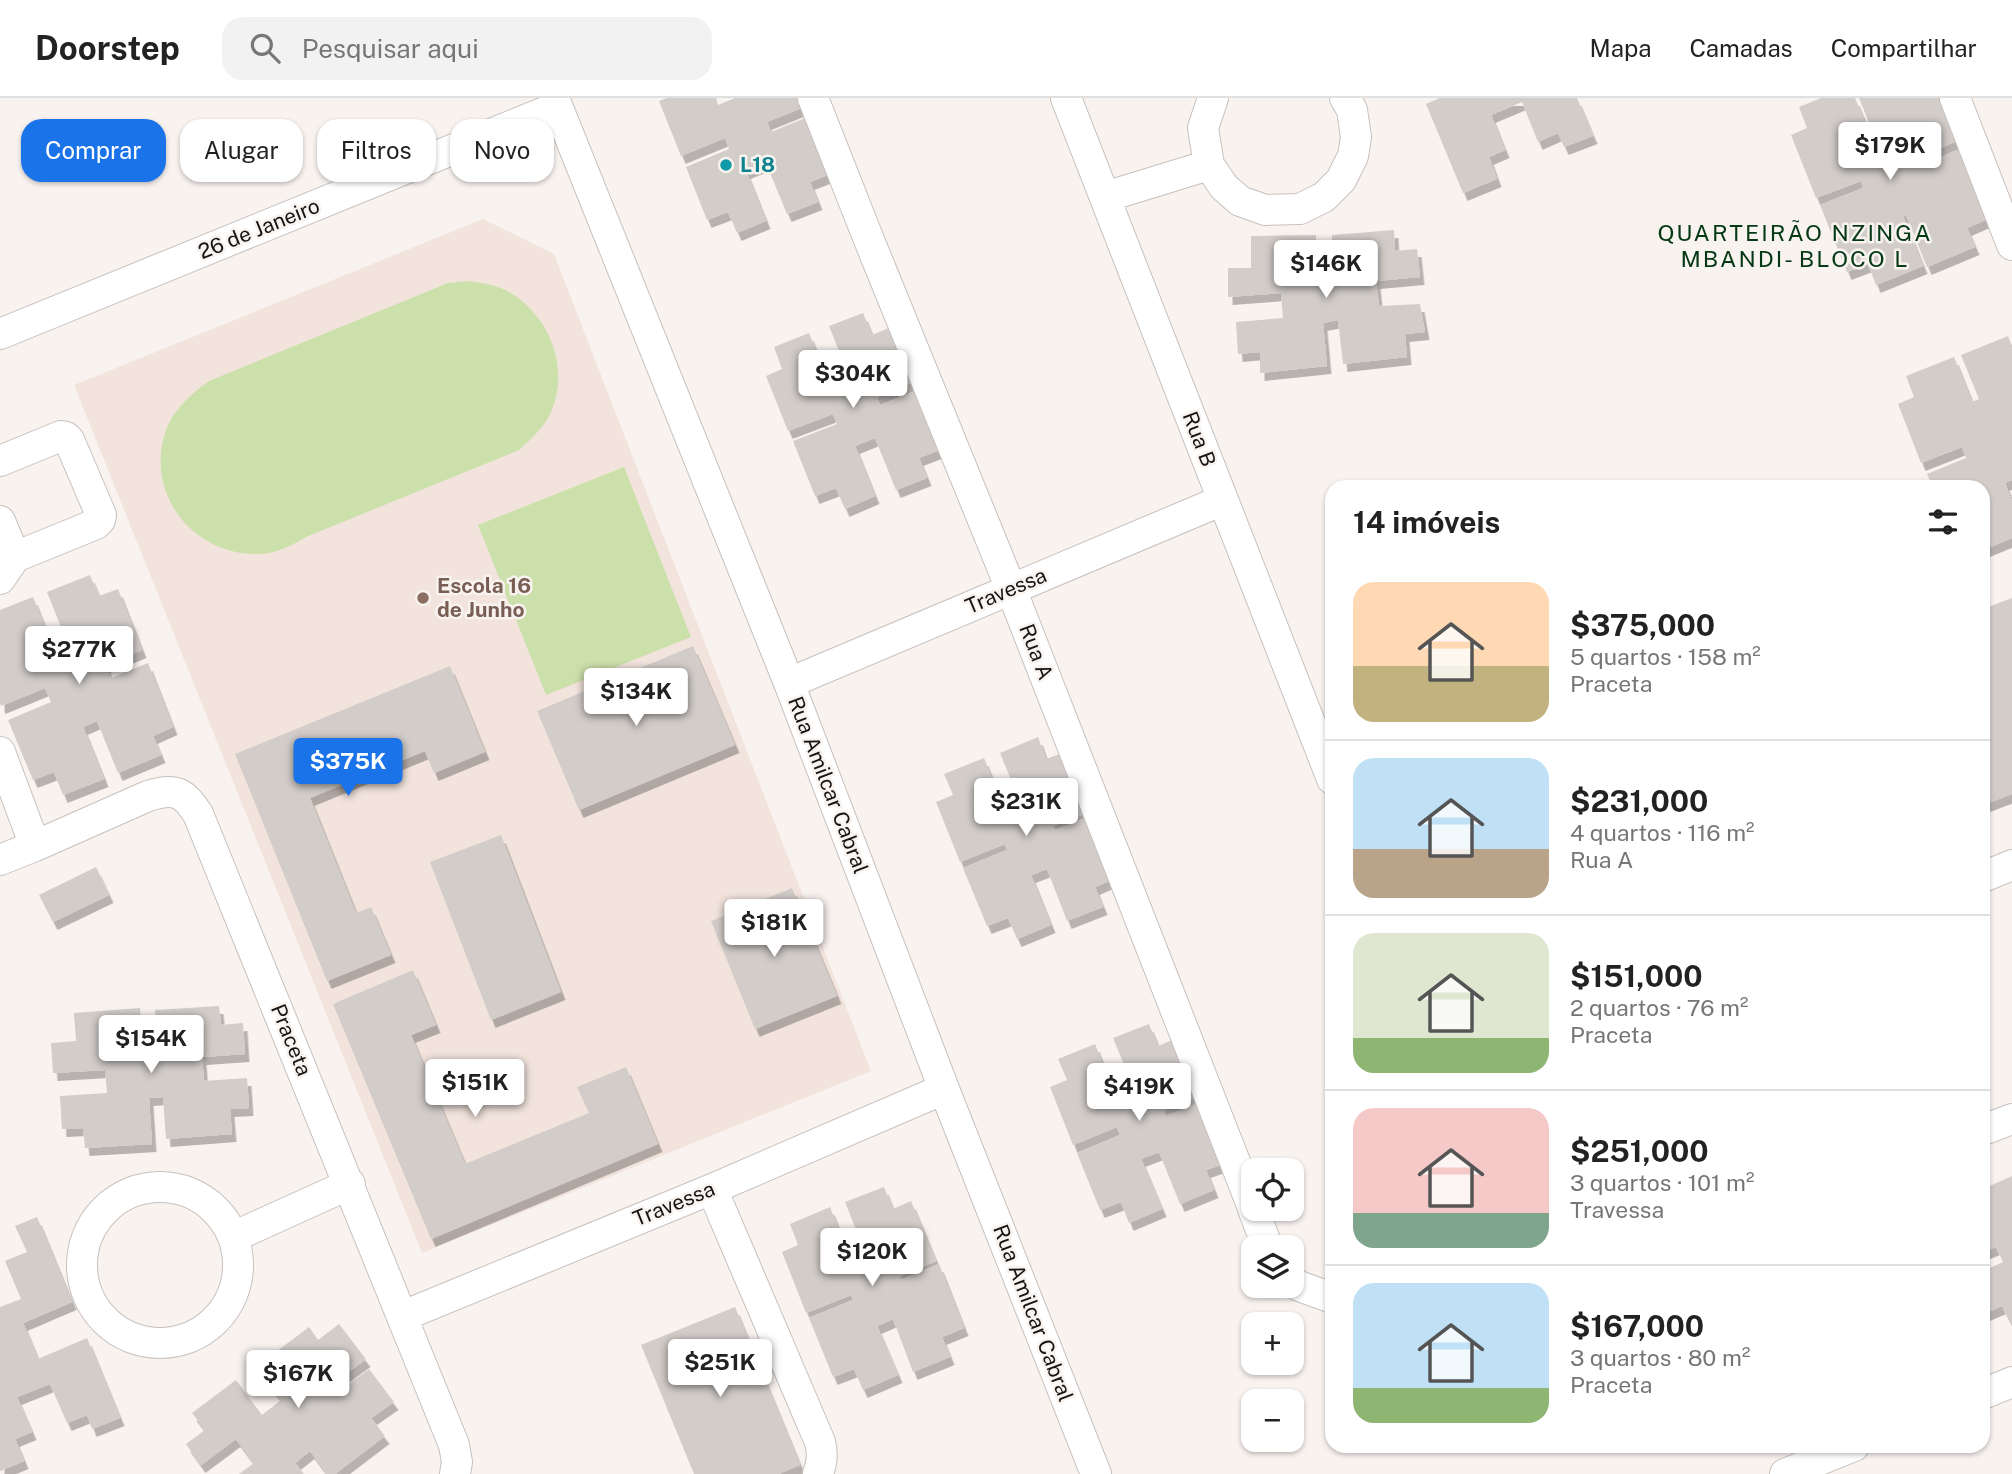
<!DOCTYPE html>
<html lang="pt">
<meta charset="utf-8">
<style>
:root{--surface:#fff;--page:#f2f2f2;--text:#222;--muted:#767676;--line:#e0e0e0;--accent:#1a73e8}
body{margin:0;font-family:"Public Sans",sans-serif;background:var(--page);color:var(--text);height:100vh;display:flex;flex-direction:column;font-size:26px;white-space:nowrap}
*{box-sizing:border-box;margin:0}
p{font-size:23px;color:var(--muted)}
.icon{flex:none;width:38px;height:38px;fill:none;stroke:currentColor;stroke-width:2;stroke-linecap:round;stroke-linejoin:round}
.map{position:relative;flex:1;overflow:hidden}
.details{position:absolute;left:1325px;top:382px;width:665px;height:973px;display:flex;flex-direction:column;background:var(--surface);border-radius:21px;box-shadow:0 2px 5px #0004}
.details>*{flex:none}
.top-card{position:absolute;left:21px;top:21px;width:665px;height:63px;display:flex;gap:14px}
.fabs{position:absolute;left:1241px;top:1060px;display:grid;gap:14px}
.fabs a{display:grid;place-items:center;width:63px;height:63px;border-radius:14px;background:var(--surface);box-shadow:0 2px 5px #0004;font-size:35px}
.price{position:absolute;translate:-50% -60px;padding:0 16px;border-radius:7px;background:#fff;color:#222;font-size:23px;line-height:46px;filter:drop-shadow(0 2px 4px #0008)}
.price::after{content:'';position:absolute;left:50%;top:42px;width:21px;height:16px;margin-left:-10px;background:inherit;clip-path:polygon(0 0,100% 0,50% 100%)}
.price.active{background:var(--accent);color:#fff}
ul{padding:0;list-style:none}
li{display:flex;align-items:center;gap:21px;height:175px;padding:0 28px}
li+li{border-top:2px solid var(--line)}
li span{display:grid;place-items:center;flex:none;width:196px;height:140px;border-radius:21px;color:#555}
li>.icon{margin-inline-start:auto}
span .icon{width:84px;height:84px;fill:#fffc;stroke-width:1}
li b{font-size:30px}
h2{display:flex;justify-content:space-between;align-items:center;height:84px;padding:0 28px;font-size:30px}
.chip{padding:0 24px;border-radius:21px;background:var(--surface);box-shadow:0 2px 5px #0004;font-size:24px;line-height:63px}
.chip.active{background:var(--accent);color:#fff}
header{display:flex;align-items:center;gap:42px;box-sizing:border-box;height:98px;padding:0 35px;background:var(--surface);border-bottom:2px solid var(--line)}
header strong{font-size:33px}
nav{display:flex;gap:38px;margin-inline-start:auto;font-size:24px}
.search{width:490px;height:63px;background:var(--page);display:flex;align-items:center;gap:18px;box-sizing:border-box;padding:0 24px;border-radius:21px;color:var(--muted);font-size:26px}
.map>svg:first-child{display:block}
</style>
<header>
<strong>Doorstep</strong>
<div class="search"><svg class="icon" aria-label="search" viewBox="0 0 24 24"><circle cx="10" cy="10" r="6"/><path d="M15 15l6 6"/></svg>Pesquisar aqui</div>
<nav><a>Mapa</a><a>Camadas</a><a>Compartilhar</a></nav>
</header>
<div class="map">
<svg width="2012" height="1376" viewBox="0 0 2012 1376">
<defs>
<filter id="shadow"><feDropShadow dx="4.5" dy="8" stdDeviation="0" flood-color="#0004"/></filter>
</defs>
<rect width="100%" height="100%" fill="#f9f3f0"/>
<!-- built -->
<path fill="#f2e4dd" d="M483,121L554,156L871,973L422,1155L74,287Z"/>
<!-- green -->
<path fill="#cce0ab" d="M468,183C482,185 497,187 509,194C552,219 572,275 548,320C541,332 530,342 519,352L306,439C292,447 278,455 261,456C196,459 145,399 165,335C172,313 190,297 209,283L448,185Z
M624,369L691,539L546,597L478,427Z"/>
<!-- building -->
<path fill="#d2cdc9" filter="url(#shadow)" d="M667,0H716L718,7L735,0H800L804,9L767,24L771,34L810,18L833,75L810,84L818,104L787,116L766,65L746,73L766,123L737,135L728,114L707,122L686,69L729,51L725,40L681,58L659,3Z
M1440,0H1577L1593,38L1564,49L1558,35L1538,44L1522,4L1491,17L1505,52L1489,59L1497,81L1463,95L1426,6Z
M1821,0H1855L1869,34L1872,32L1859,0H1940L1957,43L1921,58L1924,66L1962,50L1990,120L1967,130L1975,149L1927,169L1906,117L1903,118L1923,168L1876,187L1868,166L1847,174L1820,107L1863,90L1861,83L1816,100L1791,37L1807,30L1799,9Z
M1394,132L1395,153L1417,151L1420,179L1376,183L1379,208L1420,206L1425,234L1405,236L1407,259L1343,266L1338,222L1323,225L1327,268L1260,275V254L1238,256L1236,224L1283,220L1281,195L1228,199V170H1251V138L1316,137V173L1332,172V137Z
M863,215L872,237L891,229L913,284L877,299L880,307L918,292L942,351L919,360L927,380L896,392L875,340L855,348L875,398L845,411L836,390L815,398L793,343L837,326L833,316L788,333L766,278L782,271L774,249L809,235L827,281L847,273L829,228Z
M2008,238L2012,249V382L2005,385L2012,403V440L1983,452V388H1932L1927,376L1966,360L1962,349L1921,365L1898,306L1914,299L1906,278L1954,259L1972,304L1979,301L1961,257Z
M90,477L99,498L118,491L142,552L106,567L111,580L148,565L173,629L153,638L161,657L118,675L97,623L83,629L104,681L63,697L54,674L33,682L8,622L51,604L45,590L1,608L0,605V512L33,499L51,544L65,539L47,494Z
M2012,500V696L1983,707V511Z
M693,548L735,647L579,712L537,613Z
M450,568L485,654L434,675L425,653L310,700L356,815L371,809L391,857L327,883L235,656Z
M1038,639L1046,661L1065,654L1089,714L1053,728L1055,732L1093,717L1118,779L1095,789L1103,809L1067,823L1047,771L1031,777L1051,827L1017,841L1008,820L987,828L963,770L1007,752L1005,746L960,764L936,704L953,697L944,676L984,660L1002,706L1018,699L1000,655Z
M501,737L561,894L491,922L430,764Z
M96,769L109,797L53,824L39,797Z
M792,790L837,898L755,931L711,823Z
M413,872L436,927L411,937L465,1066L589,1015L577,989L626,969L658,1046L431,1141L333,906Z
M219,908L221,927L243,925L245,956L202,959L204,983L247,980L249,1010L230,1011L232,1036L166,1041L163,999L149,1000L152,1046L85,1050L83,1030L62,1031L60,998L107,995L105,972L53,975L51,945L76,943L74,915L140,910L143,947L157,946L155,912Z
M1149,926L1158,948L1177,940L1200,997L1164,1012L1166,1018L1204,1003L1229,1064L1206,1072L1214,1092L1180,1106L1159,1054L1141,1061L1162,1111L1129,1125L1121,1104L1100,1112L1077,1055L1120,1037L1117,1029L1073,1047L1050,989L1067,982L1058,961L1095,946L1113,992L1131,984L1113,940Z
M2012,1078V1224L2010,1225L2002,1208L1983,1216V1173L2003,1164L1996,1149L1983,1154V1091Z
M884,1089L893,1111L911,1103L936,1163L900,1178L901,1182L939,1166L964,1230L942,1239L950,1259L913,1274L893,1221L877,1228L898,1277L863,1292L854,1271L833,1279L809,1220L853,1202L851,1197L806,1215L782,1154L798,1147L790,1126L830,1109L848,1155L863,1149L845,1104Z
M37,1119L72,1204L23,1225L38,1261L87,1240L120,1320L92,1331L87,1317L67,1325L50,1286L17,1299L32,1334L15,1341L24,1363L0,1373V1209L21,1201L5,1163L27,1154L15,1128Z
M735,1209L800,1367L778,1376H694L641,1247Z
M339,1226L366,1261L327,1290L333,1298L369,1271L394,1304L371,1320L385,1338L335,1376H327L310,1353L295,1365L304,1376H239L254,1365L236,1341L201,1367L186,1346L205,1332L192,1315L236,1282L262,1317L281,1302L256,1269L309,1229L318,1242Z"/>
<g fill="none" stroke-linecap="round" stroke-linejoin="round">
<defs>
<path id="minor" d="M554,0L789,585L944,991L1096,1376
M813,0L869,142L1011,491L1253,1110
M1066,0L1332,681
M1213,0L1203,30L1209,67L1224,89L1240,103L1265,112L1300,111L1324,99L1341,82L1353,58L1356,39L1352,12L1345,0
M1955,0L2012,147
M1105,99L1209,67
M0,236L557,9
M0,363L61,338L66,339L69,342L101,417L100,422L96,426L15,459L0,423
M0,481L15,459
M789,585L1223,402
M0,654L35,748
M0,762L35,748L148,698C175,690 183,693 198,716L454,1347L457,1364L455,1376
M1983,779L2012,767
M1983,1032L2012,1021
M82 1167a78 78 0 1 1 156 0a78 78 0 1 1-156 0Z
M712,1091L820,1344C823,1356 822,1364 818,1376
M1253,1111L1268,1150
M233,1139L350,1086
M1292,1183L1299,1188L1332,1200
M403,1218L712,1091L944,991
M1983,1296L2012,1284
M1785,1376L1854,1348"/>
</defs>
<!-- minor casing -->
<use href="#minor" stroke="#c7c1be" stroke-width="32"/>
<!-- minor -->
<use href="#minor" stroke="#fff" stroke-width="30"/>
</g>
<!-- markers -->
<circle fill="#0f9aa8" stroke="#f9f3f0" stroke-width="2.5" cx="726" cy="67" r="7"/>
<circle fill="#8d6e63" stroke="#f9f3f0" stroke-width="2.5" cx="423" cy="500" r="7"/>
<g text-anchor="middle" stroke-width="5" stroke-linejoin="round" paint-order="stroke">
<!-- culture labels -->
<g font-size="21" font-weight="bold" fill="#0d838f" stroke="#f9f3f0" text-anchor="start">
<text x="740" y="74">L18</text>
</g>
<!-- street labels -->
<g font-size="21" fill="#161413" stroke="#f9f3f0">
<text transform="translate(259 131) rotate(-22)" y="7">26 de Janeiro</text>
<text transform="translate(1199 341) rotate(69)" y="7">Rua B</text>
<text transform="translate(1006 493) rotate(-23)" y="7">Travessa</text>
<text transform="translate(1036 554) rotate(69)" y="7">Rua A</text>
<text transform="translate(828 687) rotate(69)" y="7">Rua Amilcar Cabral</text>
<text transform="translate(291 942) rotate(68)" y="7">Praceta</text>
<text transform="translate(674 1106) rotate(-22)" y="7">Travessa</text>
<text transform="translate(1033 1215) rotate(69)" y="7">Rua Amilcar Cabral</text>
</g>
<!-- education labels -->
<g font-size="21" font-weight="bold" fill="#785e54" stroke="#f9f3f0" text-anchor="start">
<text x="437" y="495">Escola 16<tspan x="437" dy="24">de Junho</tspan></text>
</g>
<!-- neighbourhood labels -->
<g font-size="23" letter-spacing="2" fill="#053815" stroke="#f9f3f0">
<text x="1795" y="143">QUARTEIRÃO NZINGA<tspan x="1795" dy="26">MBANDI- BLOCO L</tspan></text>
</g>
</g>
</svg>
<div class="fabs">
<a><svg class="icon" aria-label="locate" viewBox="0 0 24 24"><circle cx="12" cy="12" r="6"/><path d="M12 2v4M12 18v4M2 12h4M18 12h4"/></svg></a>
<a><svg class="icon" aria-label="layers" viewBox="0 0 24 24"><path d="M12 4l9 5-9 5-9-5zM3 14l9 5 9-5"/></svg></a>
<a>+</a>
<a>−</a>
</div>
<b class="price" style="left:1890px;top:84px">$179K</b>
<b class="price" style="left:1326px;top:202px">$146K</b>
<b class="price" style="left:853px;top:312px">$304K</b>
<b class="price" style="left:79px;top:588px">$277K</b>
<b class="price" style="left:636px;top:630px">$134K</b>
<b class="price active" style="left:348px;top:700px">$375K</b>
<b class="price" style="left:1026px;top:740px">$231K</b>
<b class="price" style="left:774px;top:861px">$181K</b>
<b class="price" style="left:151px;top:977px">$154K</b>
<b class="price" style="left:475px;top:1021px">$151K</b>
<b class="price" style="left:1139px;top:1025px">$419K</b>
<b class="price" style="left:872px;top:1190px">$120K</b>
<b class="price" style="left:720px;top:1301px">$251K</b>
<b class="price" style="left:298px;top:1312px">$167K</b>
<div class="top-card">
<a class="chip active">Comprar</a>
<a class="chip">Alugar</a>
<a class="chip">Filtros</a>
<a class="chip">Novo</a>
</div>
<section class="details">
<h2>14 imóveis<svg class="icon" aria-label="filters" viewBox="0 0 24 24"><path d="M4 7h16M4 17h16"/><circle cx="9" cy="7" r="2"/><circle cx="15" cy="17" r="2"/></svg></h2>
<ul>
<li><span style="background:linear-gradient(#ffd9b3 60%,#c2b280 0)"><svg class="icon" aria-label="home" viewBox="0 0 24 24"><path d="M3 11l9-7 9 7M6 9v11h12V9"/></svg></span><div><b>$375,000</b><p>5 quartos · 158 m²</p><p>Praceta</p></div></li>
<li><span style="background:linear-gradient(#bfe0f5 65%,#b9a48a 0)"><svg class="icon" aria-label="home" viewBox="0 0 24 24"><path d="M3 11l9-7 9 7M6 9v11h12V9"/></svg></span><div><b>$231,000</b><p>4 quartos · 116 m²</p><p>Rua A</p></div></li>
<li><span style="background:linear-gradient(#dfe7d0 75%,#8fb573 0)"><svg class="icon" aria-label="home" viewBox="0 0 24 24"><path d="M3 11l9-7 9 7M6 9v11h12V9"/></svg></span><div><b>$151,000</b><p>2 quartos · 76 m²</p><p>Praceta</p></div></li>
<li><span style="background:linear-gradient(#f6c9c9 75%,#7fa58c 0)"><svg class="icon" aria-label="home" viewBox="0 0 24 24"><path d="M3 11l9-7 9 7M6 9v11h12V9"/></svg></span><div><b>$251,000</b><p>3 quartos · 101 m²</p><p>Travessa</p></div></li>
<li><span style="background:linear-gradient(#bfe0f5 75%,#8fb573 0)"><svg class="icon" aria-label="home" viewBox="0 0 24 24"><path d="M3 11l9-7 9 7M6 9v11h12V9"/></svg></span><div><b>$167,000</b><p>3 quartos · 80 m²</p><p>Praceta</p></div></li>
</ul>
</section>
</div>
